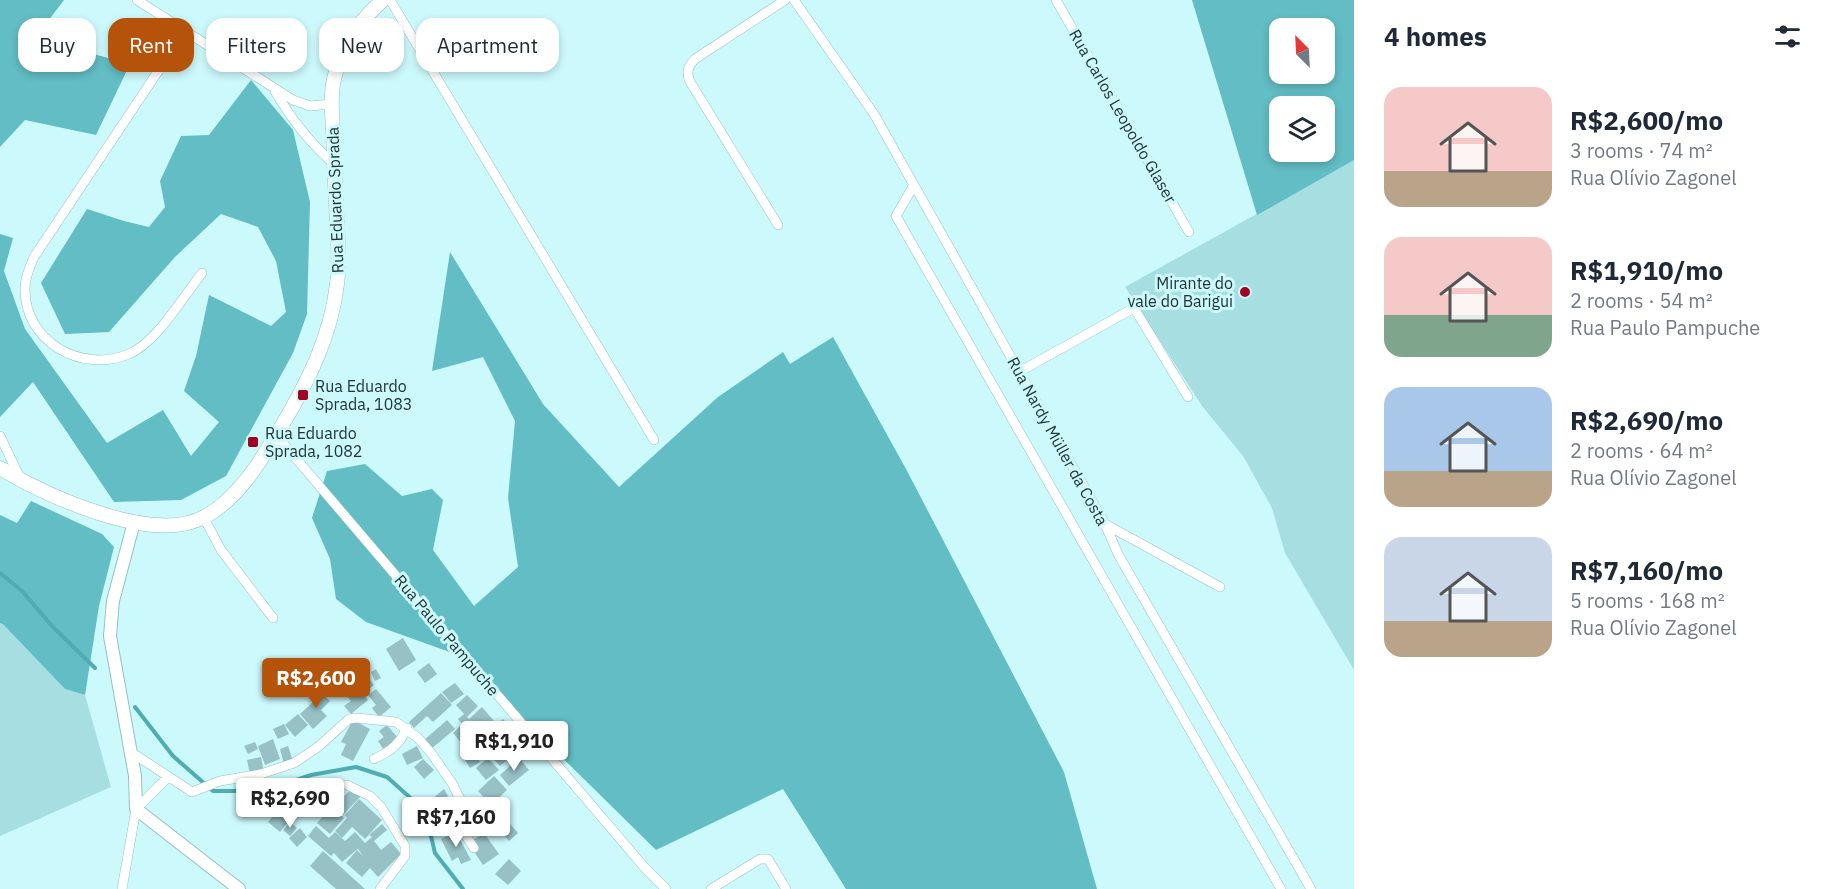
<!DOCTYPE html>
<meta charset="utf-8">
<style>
:root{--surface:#fff;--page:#f2f2f3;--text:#1f2937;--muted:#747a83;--accent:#b45309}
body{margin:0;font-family:"IBM Plex Sans",sans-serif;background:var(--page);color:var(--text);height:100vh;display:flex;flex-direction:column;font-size:22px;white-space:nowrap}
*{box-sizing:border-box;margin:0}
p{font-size:20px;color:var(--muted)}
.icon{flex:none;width:33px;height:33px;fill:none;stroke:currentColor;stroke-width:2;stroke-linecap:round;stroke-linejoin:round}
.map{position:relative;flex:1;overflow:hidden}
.side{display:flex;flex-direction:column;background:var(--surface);width:480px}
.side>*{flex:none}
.banner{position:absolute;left:18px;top:18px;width:570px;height:54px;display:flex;gap:12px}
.needle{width:39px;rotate:336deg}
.tools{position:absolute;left:1269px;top:18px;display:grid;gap:12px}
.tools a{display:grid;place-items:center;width:66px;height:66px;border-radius:12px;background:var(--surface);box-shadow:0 3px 9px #0003;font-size:30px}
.price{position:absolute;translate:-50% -51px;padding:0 14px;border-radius:6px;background:#fff;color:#222;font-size:20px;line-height:39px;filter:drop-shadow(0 2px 3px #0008)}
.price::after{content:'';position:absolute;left:50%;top:36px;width:18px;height:14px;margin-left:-9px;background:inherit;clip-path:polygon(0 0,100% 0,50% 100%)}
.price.on{background:var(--accent);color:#fff}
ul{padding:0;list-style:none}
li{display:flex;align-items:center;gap:18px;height:150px;padding:0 30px}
li span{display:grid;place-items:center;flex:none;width:168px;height:120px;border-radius:18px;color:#555}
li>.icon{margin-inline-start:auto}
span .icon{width:72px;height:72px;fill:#fffc;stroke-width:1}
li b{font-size:26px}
h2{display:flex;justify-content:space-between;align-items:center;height:72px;padding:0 30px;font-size:26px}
.tag{padding:0 21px;border-radius:18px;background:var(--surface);box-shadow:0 3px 9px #0003;font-size:21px;line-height:54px}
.tag.on{background:var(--accent);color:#fff}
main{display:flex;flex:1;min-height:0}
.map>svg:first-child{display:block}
</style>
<main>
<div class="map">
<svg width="1354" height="889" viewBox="0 0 1354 889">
<rect width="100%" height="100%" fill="#ccf9fc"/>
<!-- green -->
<path fill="#a6dee2" d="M1354,160V670L1285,553L1272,508L1243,456L1202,406L1125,287Z
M0,623H3L65,689L85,695L111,787L0,836Z"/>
<!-- forest -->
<path fill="#62bdc4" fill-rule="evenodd" d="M0,0H64L42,29L79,50L130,64L96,135L25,120L0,147Z
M1192,0H1354V160L1257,215ZM1324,28V74H1280V28ZM1324,106V152H1280V106Z
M251,80L293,130L310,202L307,314L293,353L226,476L181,500L114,502L33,382L0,417V234L13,238L4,271L25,329L107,443L163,410L191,456L219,422L184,391L196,356L209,295L271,326L286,312L276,261L258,227L221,214L175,257L109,332L65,334L41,283L87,209L124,221L149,227L165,207L160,181L181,136L209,135Z
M450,252L543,404L619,487L718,397L783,352L790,364L833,337L906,469L1064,772L1097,889H846L783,789L656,850L458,655L366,622L336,599L330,559L312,518L327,471L365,464L402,496L432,489L443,500L433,550L474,606L518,567L508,498L515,421L483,357L432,371Z
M31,501L102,534L114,547L99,606L85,695L65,689L3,624L0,623V515L17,523Z"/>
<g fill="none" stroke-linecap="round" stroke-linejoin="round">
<!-- stream -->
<path stroke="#4facb3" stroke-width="4" d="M0,573L22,591L52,626L95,668
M135,707L173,756L213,791H264L311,775L356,767L387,777L425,811L435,853L463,889"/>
</g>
<!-- building -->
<path fill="#97c1c5" d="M403,638L416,660L399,671L386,649Z
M429,663L437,674L425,683L417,672Z
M329,665L339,678L328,686L318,674Z
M376,669L381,678L375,681L371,672Z
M348,672L359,685L368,678L374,685L363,694L368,700L351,714L344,706L351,701L335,682Z
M455,683L464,694L451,703L442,692Z
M318,689L330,701L321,710L327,716L313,729L300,714L313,702L309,698Z
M376,689L391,707L379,717L372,708L376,705L368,695Z
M441,693L452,705L433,722L427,716L414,728L409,722Z
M467,695L478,706L467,717L469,719L482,707L494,721L464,746L453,733L462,724L458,719L464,714L456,705Z
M298,714L308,725L295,737L285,725Z
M503,719L508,724L502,730L497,724Z
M353,720L370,729L353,761L341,755L346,744L341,742Z
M447,720L455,729L431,749L424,740Z
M494,722L502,732L491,741L483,732Z
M284,724L289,734L278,739L273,729Z
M387,725L397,737L393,740L396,744L385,752L378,741L384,737L389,744L379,731Z
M273,739L280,759L265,765L258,746Z
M255,742L258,749L248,754L244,746Z
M288,746L293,761L284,764L280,749Z
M417,746L423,758L407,765L402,754Z
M471,746L480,762L470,768L460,752Z
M521,746L525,751L509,761L506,755Z
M496,750L506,761L500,766L490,755Z
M261,757L264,773L250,775L247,760Z
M488,758L499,770L486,780L476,768Z
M519,758L529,770L509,786L500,775Z
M423,759L434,770L424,779L414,767Z
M494,776L507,790L491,805L478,791Z
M352,788L361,796L343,815L334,807Z
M444,789L448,796L445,798L449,803L441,809L433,798Z
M319,797L323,813L310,816L306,800Z
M359,799L382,820L365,839L352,827L342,838L335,831L347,818L345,815Z
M477,800L484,815L472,821L465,806Z
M331,807L344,818L330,834L317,823Z
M277,811L289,821L280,832L268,822Z
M486,816L491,829L475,836L469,823Z
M505,818L518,833L509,841L496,826Z
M290,822L297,828L290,836L283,830Z
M382,824L387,830L374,841L381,850L391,842L401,854L378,877L370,868L362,877L346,863L357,850L363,856L358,849L360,847L342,862L334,853L331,856L308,836L316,826L329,838L335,832L345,841L355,832L365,843L372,837L369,835Z
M300,828L307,837L297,847L289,838Z
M456,832L471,860L461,864L458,857L452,861L441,839Z
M484,833L499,854L483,865L473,850V840Z
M323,851L365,889H336L310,866Z
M509,859L521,871L508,885L495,874Z"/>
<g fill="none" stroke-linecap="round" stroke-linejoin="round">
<defs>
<path id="minor" d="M137,0L293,100L310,106L332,104
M390,0L654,440
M794,0L874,114L1105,524L1118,554L1311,889
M1056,0L1189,232
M185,31L34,257C30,267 25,276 25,288C24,341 81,374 129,354C157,342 183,297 202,273
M275,91C291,119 309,142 334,164
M914,185L896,216L1281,889
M778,225L689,80C687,71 688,66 695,59L785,0
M1019,372L1134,308L1188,397
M276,435L645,868L666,889
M0,436L20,478
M204,518L221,550L273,618
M1105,524L1220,587
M131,752L192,792L220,781L261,774L294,763L318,747L349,719L357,718L396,722L418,738L431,753L452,783L460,799L466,836L474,848
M374,759C391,751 399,745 407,728
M347,785L370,796L381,807L405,846V856L380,889
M122,889L136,809L168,777
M711,889L760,859H768L786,889"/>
<path id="tertiary" d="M134,522L113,601L110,636L135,776L136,809L239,889"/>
<path id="secondary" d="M0,468C47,496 154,546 206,516C239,498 262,459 281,427C308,382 331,336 337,284C340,263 338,242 337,220C335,190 334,160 333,130C332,112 330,93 335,75C342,45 360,20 383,0"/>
</defs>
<!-- minor casing -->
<use href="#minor" stroke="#95c0c3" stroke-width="10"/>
<!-- tertiary casing -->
<use href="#tertiary" stroke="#95c0c3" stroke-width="14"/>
<!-- secondary casing -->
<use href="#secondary" stroke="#95c0c3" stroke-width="15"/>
<!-- minor -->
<use href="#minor" stroke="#fff" stroke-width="9"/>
<!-- tertiary -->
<use href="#tertiary" stroke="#fff" stroke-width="12"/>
<!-- secondary -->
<use href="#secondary" stroke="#fff" stroke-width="14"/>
</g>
<!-- markers -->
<g fill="#a20322" stroke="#ccf9fc" stroke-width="2">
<circle cx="1245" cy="292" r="6"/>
<rect x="297" y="389" width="12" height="12" rx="3"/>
<rect x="247" y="436" width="12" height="12" rx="3"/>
</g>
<g text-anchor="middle" stroke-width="6" stroke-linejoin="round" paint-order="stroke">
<!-- street labels -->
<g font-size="16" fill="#223435" stroke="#ccf9fc">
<text transform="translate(1123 116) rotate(60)" y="6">Rua Carlos Leopoldo Glaser</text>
<text transform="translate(335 200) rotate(-92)" y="6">Rua Eduardo Sprada</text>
<text transform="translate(1058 441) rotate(61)" y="6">Rua Nardy Müller da Costa</text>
<text transform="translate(447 635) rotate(50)" y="6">Rua Paulo Pampuche</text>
</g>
<!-- poi labels -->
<g font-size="16" fill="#223435" stroke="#ccf9fc" text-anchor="start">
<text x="1233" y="289" text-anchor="end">Mirante do<tspan x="1233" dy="18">vale do Barigui</tspan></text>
<text x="315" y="392">Rua Eduardo<tspan x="315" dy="18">Sprada, 1083</tspan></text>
<text x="265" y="439">Rua Eduardo<tspan x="265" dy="18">Sprada, 1082</tspan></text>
</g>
</g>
</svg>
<div class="tools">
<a><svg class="needle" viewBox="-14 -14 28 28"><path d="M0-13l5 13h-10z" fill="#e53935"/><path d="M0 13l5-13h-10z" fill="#747a83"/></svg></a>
<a><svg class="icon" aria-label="layers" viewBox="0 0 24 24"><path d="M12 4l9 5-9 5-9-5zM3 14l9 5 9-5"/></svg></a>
</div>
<b class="price on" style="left:316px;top:709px">R$2,600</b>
<b class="price" style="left:514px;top:772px">R$1,910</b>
<b class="price" style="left:290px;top:829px">R$2,690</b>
<b class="price" style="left:456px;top:848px">R$7,160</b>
<div class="banner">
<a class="tag">Buy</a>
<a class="tag on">Rent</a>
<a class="tag">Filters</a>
<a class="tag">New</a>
<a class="tag">Apartment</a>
</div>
</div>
<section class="side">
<h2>4 homes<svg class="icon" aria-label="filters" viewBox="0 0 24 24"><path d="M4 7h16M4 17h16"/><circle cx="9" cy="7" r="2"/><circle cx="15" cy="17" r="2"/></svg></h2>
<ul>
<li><span style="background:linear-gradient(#f6c9c9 70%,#b9a48a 0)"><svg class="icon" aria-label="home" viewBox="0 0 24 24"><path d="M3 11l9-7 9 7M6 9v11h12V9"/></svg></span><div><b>R$2,600/mo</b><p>3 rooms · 74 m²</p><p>Rua Olívio Zagonel</p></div></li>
<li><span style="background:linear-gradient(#f6c9c9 65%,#7fa58c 0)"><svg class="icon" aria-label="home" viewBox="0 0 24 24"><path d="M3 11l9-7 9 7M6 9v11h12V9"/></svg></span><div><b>R$1,910/mo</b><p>2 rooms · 54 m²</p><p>Rua Paulo Pampuche</p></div></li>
<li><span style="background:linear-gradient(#a9c7e8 70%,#b9a48a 0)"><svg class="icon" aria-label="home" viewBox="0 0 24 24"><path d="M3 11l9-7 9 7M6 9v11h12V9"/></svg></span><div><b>R$2,690/mo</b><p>2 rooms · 64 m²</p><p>Rua Olívio Zagonel</p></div></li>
<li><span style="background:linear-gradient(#c9d6e8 70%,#b9a48a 0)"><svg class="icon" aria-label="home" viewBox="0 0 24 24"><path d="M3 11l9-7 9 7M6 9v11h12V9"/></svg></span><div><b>R$7,160/mo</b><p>5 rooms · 168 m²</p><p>Rua Olívio Zagonel</p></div></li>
</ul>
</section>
</main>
